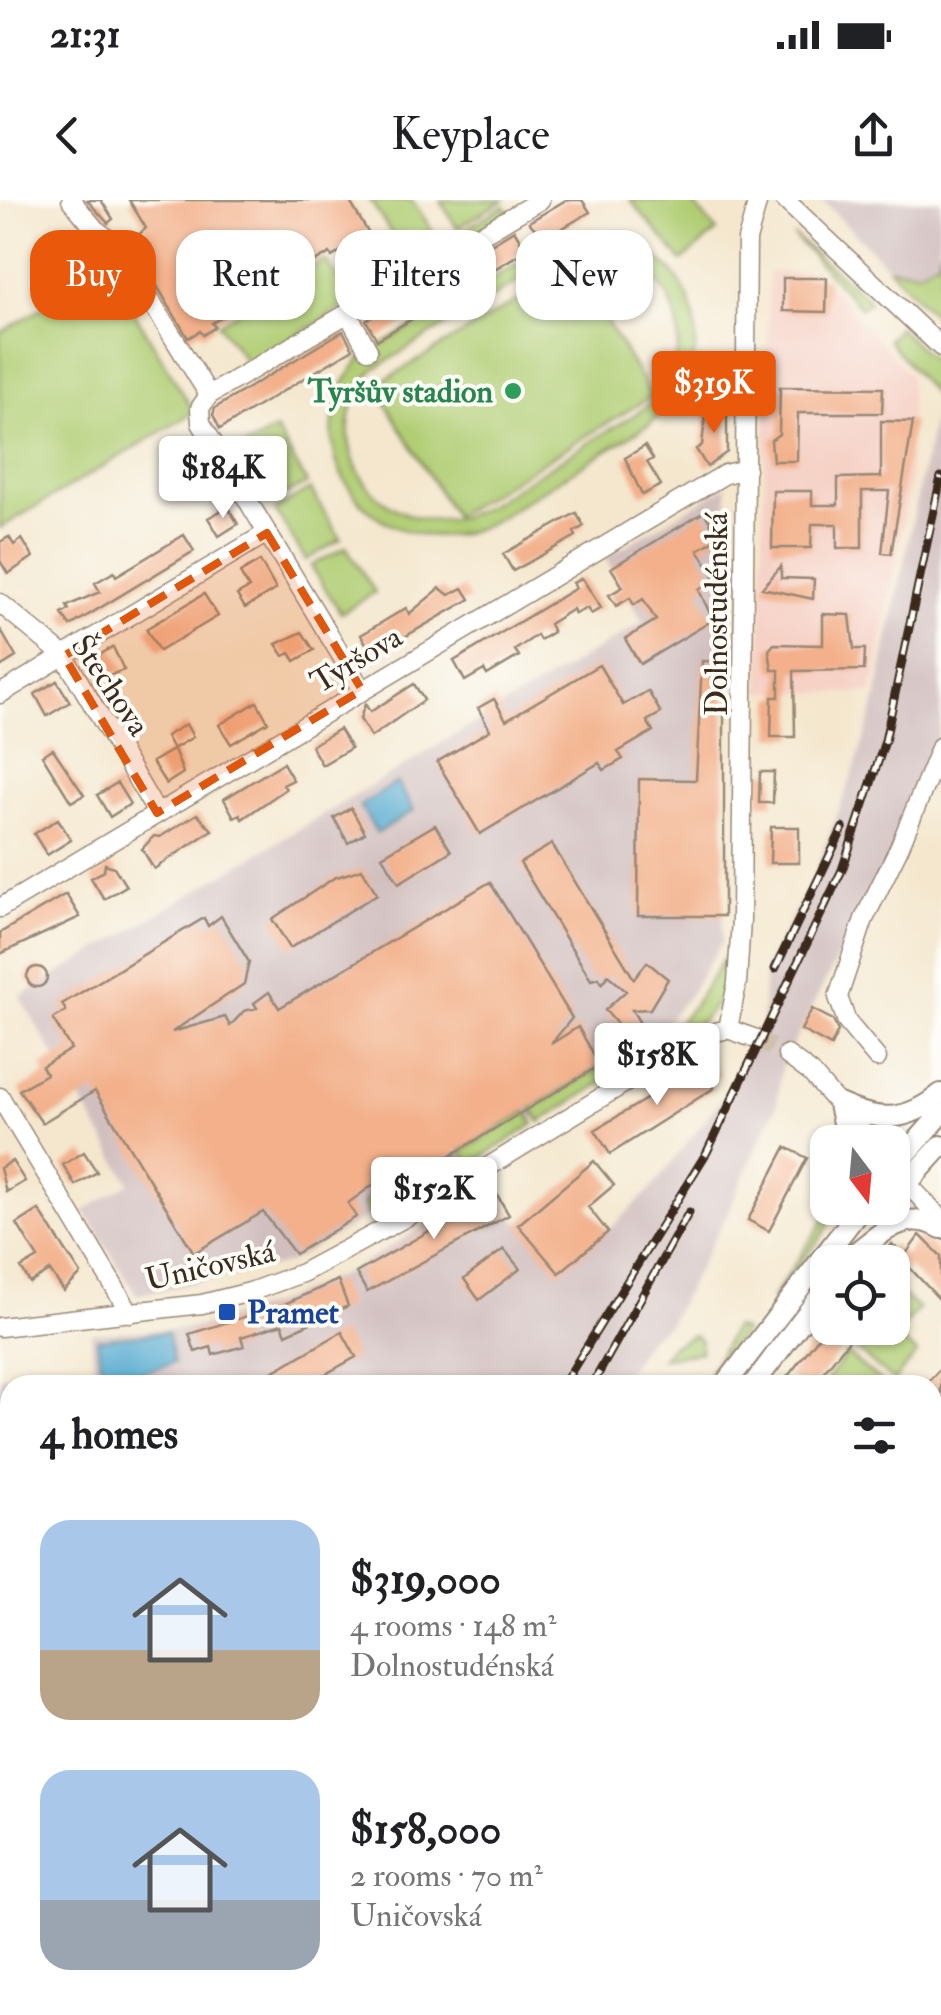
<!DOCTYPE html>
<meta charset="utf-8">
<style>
:root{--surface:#fff;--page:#f2f2f2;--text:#202124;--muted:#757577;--accent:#ea580c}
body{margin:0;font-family:"IM FELL Double Pica",serif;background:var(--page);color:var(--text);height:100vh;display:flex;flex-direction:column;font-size:38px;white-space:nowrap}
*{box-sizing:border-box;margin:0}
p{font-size:32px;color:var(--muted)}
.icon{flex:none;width:55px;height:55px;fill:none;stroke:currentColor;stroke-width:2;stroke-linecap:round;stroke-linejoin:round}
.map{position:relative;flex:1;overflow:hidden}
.details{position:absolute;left:0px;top:1175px;width:942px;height:640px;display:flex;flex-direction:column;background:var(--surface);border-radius:30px 30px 0 0;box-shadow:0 2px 8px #0004}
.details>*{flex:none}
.top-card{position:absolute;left:30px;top:30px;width:882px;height:90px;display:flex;gap:20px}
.needle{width:65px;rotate:164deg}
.tools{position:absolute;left:810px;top:925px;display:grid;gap:20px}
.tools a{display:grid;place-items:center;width:100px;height:100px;border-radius:20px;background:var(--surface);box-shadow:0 2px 8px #0004;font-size:50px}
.price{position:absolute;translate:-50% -85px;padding:0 22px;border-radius:10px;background:#fff;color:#222;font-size:32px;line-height:65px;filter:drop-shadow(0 2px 5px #0008)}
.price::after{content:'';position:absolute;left:50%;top:60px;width:30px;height:22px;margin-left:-15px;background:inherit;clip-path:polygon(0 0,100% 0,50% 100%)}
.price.selected{background:var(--accent);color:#fff}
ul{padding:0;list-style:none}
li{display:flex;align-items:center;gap:30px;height:250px;padding:0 40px}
li span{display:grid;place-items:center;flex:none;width:280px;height:200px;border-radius:30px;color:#555}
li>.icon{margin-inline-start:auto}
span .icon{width:120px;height:120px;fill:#fffc;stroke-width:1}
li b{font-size:42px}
h2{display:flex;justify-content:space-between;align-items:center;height:120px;padding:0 40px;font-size:42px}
.chip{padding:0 35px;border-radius:30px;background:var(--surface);box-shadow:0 2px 8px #0004;font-size:35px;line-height:90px}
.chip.selected{background:var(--accent);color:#fff}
.status{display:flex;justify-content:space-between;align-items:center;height:70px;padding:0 50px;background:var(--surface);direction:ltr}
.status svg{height:28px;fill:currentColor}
header{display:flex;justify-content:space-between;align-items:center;height:130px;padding:0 40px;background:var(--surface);font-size:45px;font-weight:600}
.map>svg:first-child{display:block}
</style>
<div class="status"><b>21:31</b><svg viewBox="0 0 49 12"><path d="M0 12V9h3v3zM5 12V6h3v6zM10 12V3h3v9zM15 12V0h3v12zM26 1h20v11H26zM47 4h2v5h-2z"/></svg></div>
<header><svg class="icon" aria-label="back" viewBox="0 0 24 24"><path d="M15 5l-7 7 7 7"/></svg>Keyplace<svg class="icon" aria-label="share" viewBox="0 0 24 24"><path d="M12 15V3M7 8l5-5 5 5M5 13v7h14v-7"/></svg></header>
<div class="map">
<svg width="941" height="1815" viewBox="0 0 941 1815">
<rect width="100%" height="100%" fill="#fdfcf7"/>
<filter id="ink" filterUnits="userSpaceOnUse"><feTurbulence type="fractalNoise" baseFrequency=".01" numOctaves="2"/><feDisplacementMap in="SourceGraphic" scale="20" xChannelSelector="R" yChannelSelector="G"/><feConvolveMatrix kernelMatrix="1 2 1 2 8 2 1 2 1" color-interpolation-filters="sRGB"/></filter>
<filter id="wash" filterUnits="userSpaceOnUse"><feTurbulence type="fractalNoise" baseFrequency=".0048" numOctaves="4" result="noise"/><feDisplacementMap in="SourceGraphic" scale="40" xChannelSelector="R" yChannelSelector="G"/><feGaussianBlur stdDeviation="2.25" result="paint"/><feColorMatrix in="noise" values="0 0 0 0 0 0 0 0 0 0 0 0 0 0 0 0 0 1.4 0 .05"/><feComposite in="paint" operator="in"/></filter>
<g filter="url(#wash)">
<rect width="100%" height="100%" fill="#f4e7ce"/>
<!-- built -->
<path fill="#f6d1c6" d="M769,72L818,73L910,176V285L872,493L760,492Z
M10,1775V1805H112L103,1815H0V1778Z
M362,1805H520L509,1815H371Z"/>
<!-- industrial -->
<path fill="#d1bfbf" d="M822,0H941L939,59L919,71L889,68Z
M941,181V519L937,539L894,648L781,867L777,904L724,1020L669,1123L647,1140L617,1185H10V1723L0,1728V1177L94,1171L91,1133L189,1129L271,1105L354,1069L494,984L518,1024L594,961L614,985L588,1007L608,1031L653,987L722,898L750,851L762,826L765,768L813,678L853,574L875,504Z
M727,286L722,742L689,795L638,854L615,871L286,1064L137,1095L84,1011L130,983L20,797L643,422L605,358Z"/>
<!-- green -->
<path fill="#b1ce75" stroke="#767c4a" stroke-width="2.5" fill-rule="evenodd" d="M370,0H412L441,44L504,6L510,12L414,69Z
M440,0H504L457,28Z
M630,0H690L717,31L682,61Z
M591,35C696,40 733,157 651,223C612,247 573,271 533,296C514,308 495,323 473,330C418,350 356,319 337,263C325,224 337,186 363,156L545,47ZM591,51C677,55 710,156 642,210C603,234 564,258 525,282C506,294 486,309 465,316C420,330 370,306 354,261C342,228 351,194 374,169L552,61Z
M794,36L867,98L869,102L861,108Z
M941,49V123L889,68L919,71L939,59Z
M325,60L354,101L248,164L218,124Z
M573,67L652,196L454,316L375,186Z
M108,69L194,212L0,328V133Z
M898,127L941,168L938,200L888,140Z
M276,230L307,283L273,301L242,248Z
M310,289L341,339L306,360L275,310Z
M346,347L375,392L341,413L311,366Z
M734,743C724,809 712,814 660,853L656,848L694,805Z
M599,868L606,880L540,922L532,909Z
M527,912L534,924L471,964L462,951Z
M458,955L465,967L422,991L415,980Z
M403,980L414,997L372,1020L363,1003Z
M832,1008H838L824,1033L771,1100Z
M896,1090L919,1109L904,1126L893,1120Z
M734,1127L744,1131L703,1185Z
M869,1128H885L917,1153L894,1181L853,1147Z
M694,1135L701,1141L700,1152L662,1158L671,1146Z
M847,1154L885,1185H834L827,1179Z
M933,1420L941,1428V1491L933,1490Z
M10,1730V1775L0,1778V1735Z
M571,1805H841L834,1815H561Z"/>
<!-- water -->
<path fill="#53a9cf" stroke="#476a76" stroke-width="2.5" d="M397,582L414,610L377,633L360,606Z
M167,1132L174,1163L103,1184L97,1139Z"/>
<g id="blocks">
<!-- building -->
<path fill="#f3b08a" d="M87,0H101L113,19L108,23Z
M129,0H349L379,51L353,64L344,49L332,57L330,53L212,123L215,127L203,135L200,131L188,138L131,42L146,28Z
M566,0H582L590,12L544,39L529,22Z
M514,30L526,50L377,140L366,120Z
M783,78H827L826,112L783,111Z
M343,131L353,149L220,229L213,215L215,208Z
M713,160H725V180H712Z
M780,187L883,188L882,213H798L797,261H773L771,240L779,234Z
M727,207V252L707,267L696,249L702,245L706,210Z
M881,221L913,222L891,354L882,353L889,291H862V348H837V324H812L811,348H772L773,291H812V305H838V278L881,277Z
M645,246L653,259L647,262L661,285L642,295L625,258Z
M228,307L238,324L219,336L208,318Z
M704,312L719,337L698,350L715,377L699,390L713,420L640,464L625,439L656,420L643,399L634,405L630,398L616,406L609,395L623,387L611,368Z
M576,313L584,326L574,332L576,336L513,371L503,354Z
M184,335L194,351L70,426L62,414L69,410L67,406L100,392L95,383L114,372L116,376Z
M9,337L14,345L22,339L33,357L8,374L0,361V342Z
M260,361L276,389L245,408L237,395L249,388L240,373Z
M781,366V378L814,379L813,399L762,388Z
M582,378L601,408L591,414L587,408L575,414L573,409L549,424L553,432L540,440L537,435L515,450L519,456L487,475L484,470L465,481L454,461L576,388L573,383Z
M440,388L449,395L463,388L470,399L373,455L361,435L406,408L409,414Z
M204,394L218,416L159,451L146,429Z
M823,414L850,415L854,449H865L864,470L794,471L795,537H771L772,497H779V470H772L769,450L774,444L823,445Z
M0,429L16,457L0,467Z
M302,432L314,450L295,461L290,453L284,456L276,444Z
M113,447L124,470L102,478L91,460Z
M702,461L724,462V716H638L639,579L696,580Z
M599,465L623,505L648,491L661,513L647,521L653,531L618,552L623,559L604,570L599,563L480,634L437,562L490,530L478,508L494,499L506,520Z
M57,481L70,502L47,516L35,494Z
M414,484L424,500L371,537L360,519L365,504L370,512Z
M257,502L268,522L231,544L219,525Z
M186,524L193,537L173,549L166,536Z
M339,529L351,548L322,565L311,546Z
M53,549L84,595L71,602L42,555Z
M174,549L183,573L166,584L152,562Z
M283,563L293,580L283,585L286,589L242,619L240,614L234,617L224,599Z
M760,572H774L773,603H759Z
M117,583L130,604L110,617L97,595Z
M351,608L365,633L348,643L334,618Z
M197,614L212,630L154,669L142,649L154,636L160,637Z
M58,619L71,640L47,655L34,634Z
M435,625L451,651L399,683L382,656Z
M771,627H799V663H770Z
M552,644L634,779L647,762L668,779L650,809L632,810L649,838L624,854L610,831L618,825L605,810L626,791L608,775L602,783L599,778L591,780L520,663Z
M105,664L114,667L126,686L104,699L91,678L104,671Z
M362,669L377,694L290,748L272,719L334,678Z
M490,682L572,818L551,844L578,827L600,865L415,977L407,964L380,980L348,1003L356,1017L295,1054L263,1012L194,1053L95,891L42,923L19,890L46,874L42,866L71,849L53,819L66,811L62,804L204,718L208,726L221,716L249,762L244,784L172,832L225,817L230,826L244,811L257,808L254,803L269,792L279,808Z
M66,694L80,717L0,754V733Z
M27 777a10 10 0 1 1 20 0a10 10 0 1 1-20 0Z
M812,809L833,820L838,831L831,846L801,830Z
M711,860L720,875L710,881L714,888L610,954L595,930Z
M786,947L807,958L769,1031L748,1020Z
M84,952L97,972L75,985L63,965Z
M12,961L25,981L6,992L0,968Z
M594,961L614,985L588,1007L608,1032L559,1073L518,1025Z
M496,993L509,1015L367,1092L356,1073Z
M39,1010L81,1074L64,1091L50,1071L30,1083L21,1068L38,1058L17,1024Z
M920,1035L941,1056V1101L908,1066L892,1085V1062H877L892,1044L905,1055Z
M504,1049L520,1069L479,1100L464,1079Z
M338,1080L348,1106L286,1134L282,1124L241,1137L244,1146L213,1155L211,1147L195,1152L189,1134L280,1106Z
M828,1125L859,1128L813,1185H799L788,1176Z
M342,1132L356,1157L311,1182L309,1179L298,1185H250Z
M941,1168V1198L932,1185L926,1184Z"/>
</g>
</g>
<g filter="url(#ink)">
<use href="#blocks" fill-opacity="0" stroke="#988876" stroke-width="2.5"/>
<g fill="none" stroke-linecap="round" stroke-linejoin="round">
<!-- minor-tunnel -->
<path stroke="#cfc1ab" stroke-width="18" stroke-dasharray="18 9" stroke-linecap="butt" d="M756,839L787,855"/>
<defs>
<path id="minor" d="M71,0L95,29L116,45L209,195
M785,0L941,147
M348,114L368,150
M0,403L64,456L157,613
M362,490L201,223L200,208L209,195L540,0
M0,494L267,333
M0,708L725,274L746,269
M728,829L737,783L741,720L747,40L758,0
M787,855L811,873L871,942
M877,858L847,822L838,797L864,719L899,648L941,546
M0,897L130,1113
M900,976L941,1019
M0,1127L202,1104L250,1092L302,1073L408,1016L703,835L728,829L756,839
M932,1353L941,1345
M932,1389L941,1397
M932,1499L941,1500
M383,1805L393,1815
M892,1805L901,1815
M534,1815L544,1805"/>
<path id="major" d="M839,904C879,922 906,923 941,894
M839,904L847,942
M892,970L941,914
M892,1000L941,946
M848,1059C877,1037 904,1006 941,1028
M725,1185L861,1008
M753,1185L828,1086
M126,1815L136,1805"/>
</defs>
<!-- minor casing -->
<use href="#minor" stroke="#988876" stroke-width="21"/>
<!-- major casing -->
<use href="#major" stroke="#988876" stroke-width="24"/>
<!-- minor -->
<use href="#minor" stroke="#fff" stroke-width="18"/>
<!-- major -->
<use href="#major" stroke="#fff" stroke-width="20"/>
<defs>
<path id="rail" d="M775,769L843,628
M563,1185L707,952L842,670L885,541L941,277
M592,1185L689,1012
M0,1686L10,1681
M0,1711L10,1706"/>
</defs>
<!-- rail casing -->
<use href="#rail" stroke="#3b2a1e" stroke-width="9"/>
<!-- rail -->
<use href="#rail" stroke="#fdfcf7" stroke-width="5" stroke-dasharray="15" stroke-linecap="butt"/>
</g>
</g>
<!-- marked area -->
<path fill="#df570d" fill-opacity="0.2" stroke="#df570d" stroke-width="8" stroke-dasharray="20 12" stroke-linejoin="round" d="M267,333L362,490L157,613L64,456Z"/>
<!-- markers -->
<circle fill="#2e9e5b" stroke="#fdfcf7" stroke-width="4" cx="513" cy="191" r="10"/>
<rect fill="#1a4fb4" stroke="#fdfcf7" stroke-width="4" x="217" y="1102" width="20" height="20" rx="5"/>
<g text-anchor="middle" stroke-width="8" stroke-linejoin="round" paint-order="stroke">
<!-- leisure labels -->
<g font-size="32" font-weight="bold" fill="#27864d" stroke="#fdfcf7" text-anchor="end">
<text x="493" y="202">Tyršův stadion</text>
</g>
<!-- street labels -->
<g font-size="32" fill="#3b2a1e" stroke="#fdfcf7">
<text transform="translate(716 414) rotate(-90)" y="11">Dolnostudénská</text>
<text transform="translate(356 459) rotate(-31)" y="11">Tyršova</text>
<text transform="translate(111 485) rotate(56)" y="11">Štechova</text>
<text transform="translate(210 1065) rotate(-13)" y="11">Uničovská</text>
</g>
<!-- transit labels -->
<g font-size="32" font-weight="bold" fill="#164399" stroke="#fdfcf7" text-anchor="start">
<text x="247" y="1123">Pramet</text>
</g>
</g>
</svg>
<div class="tools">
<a><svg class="needle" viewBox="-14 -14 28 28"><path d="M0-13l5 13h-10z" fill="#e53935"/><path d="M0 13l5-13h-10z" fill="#757577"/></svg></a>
<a><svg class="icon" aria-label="locate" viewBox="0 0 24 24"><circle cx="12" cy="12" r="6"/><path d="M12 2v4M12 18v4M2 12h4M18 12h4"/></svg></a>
</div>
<b class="price selected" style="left:714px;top:236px">$319K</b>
<b class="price" style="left:223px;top:321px">$184K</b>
<b class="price" style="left:657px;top:908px">$158K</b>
<b class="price" style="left:434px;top:1042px">$152K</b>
<div class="top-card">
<a class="chip selected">Buy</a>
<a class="chip">Rent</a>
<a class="chip">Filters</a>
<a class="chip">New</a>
</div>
<section class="details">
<h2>4 homes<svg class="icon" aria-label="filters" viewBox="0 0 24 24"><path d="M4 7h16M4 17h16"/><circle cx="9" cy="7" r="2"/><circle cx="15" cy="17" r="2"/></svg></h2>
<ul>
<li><span style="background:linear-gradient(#a9c7e8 65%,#b9a48a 0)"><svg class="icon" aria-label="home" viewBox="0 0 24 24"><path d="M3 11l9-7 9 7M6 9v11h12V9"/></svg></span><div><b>$319,000</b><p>4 rooms · 148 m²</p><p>Dolnostudénská</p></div></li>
<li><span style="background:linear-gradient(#a9c7e8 65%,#9aa5b1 0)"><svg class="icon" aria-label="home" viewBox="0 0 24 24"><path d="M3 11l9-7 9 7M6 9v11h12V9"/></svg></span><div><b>$158,000</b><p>2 rooms · 70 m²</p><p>Uničovská</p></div></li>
</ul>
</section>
</div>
